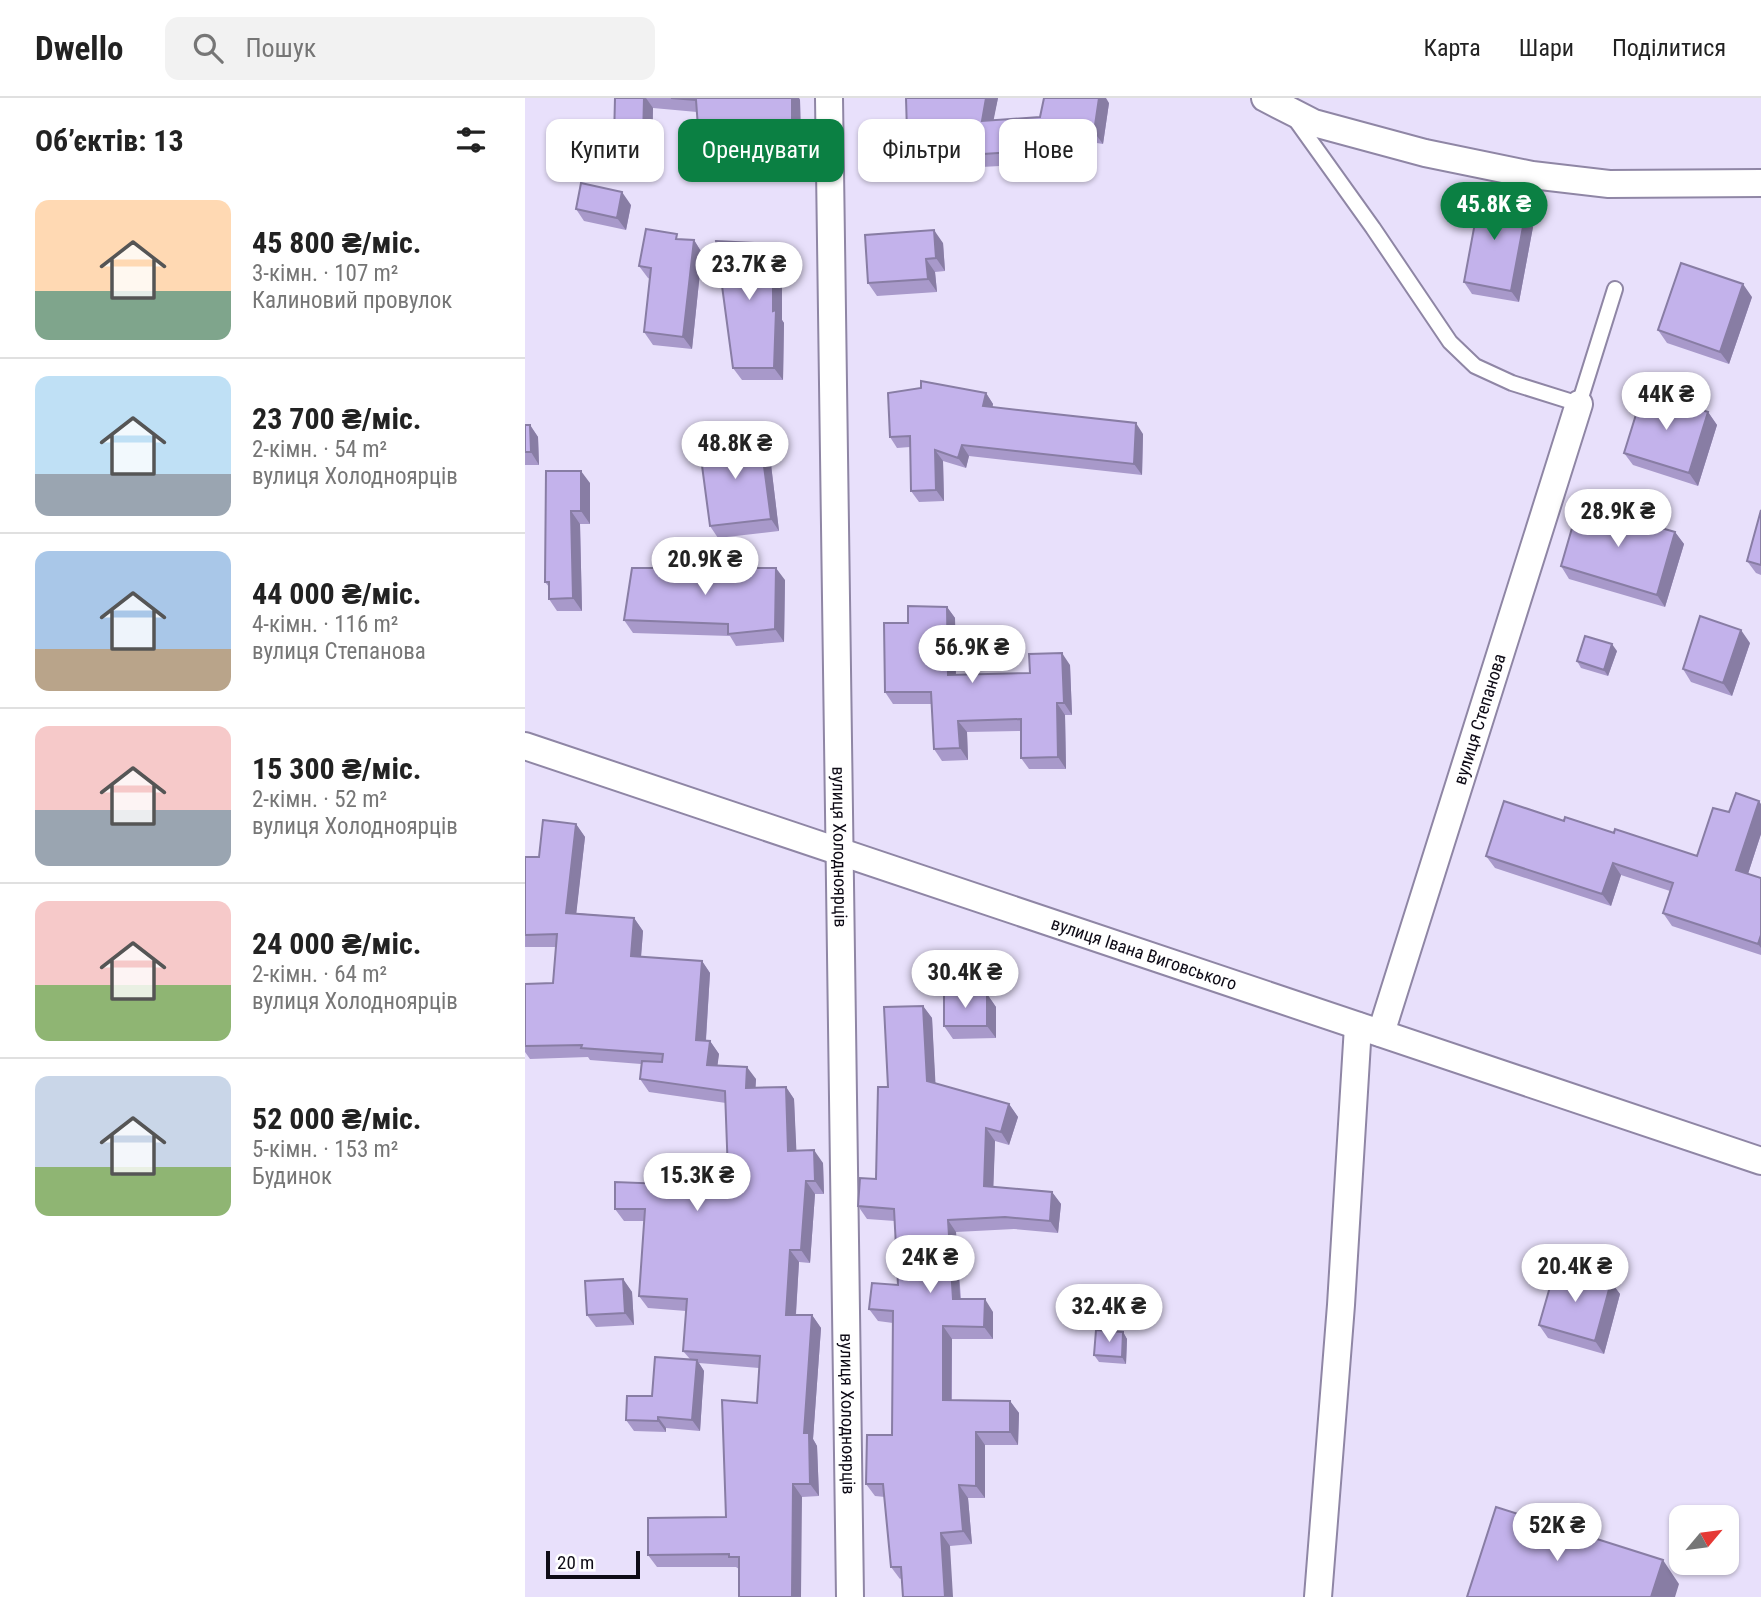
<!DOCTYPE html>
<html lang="uk">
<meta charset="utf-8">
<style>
:root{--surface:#fff;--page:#f2f2f2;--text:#222;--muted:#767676;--line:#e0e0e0;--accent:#0b8043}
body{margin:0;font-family:"Roboto Condensed",sans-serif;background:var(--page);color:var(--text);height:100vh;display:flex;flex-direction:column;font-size:26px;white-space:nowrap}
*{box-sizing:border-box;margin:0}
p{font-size:23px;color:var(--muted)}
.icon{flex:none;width:38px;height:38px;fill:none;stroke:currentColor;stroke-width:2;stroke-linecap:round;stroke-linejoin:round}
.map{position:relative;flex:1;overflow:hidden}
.side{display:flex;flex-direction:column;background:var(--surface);width:525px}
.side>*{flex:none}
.banner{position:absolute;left:21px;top:21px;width:665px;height:63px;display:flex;gap:14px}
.needle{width:46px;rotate:61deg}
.controls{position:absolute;left:1144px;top:1407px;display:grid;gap:14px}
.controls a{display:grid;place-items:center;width:70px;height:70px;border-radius:14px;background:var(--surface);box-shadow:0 2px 5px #0004;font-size:35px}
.scale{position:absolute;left:21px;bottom:18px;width:94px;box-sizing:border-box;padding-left:7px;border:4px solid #0e0b16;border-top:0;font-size:19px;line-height:24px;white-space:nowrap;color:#0e0b16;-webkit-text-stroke:5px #fff;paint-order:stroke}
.price{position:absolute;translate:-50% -60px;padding:0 16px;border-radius:24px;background:#fff;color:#222;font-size:23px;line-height:46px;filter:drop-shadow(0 2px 4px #0008)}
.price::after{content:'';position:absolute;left:50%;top:42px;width:21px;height:16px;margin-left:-10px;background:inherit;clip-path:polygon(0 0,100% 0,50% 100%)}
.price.active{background:var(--accent);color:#fff}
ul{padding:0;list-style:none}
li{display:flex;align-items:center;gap:21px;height:175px;padding:0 35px}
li+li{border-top:2px solid var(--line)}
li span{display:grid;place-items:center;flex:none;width:196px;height:140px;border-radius:14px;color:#555}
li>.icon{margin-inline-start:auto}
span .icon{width:84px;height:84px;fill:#fffc;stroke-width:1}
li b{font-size:30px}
h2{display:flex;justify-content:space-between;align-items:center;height:84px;padding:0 35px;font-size:30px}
.pill{padding:0 24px;border-radius:14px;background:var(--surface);box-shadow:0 2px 5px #0004;font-size:24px;line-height:63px}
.pill.active{background:var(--accent);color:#fff}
header{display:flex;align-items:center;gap:42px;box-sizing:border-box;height:98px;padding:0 35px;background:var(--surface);border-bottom:2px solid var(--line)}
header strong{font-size:33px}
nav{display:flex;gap:38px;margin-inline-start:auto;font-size:24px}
.search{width:490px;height:63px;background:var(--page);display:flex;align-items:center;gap:18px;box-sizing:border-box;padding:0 24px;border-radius:14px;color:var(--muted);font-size:26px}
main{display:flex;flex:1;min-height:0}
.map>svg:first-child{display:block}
</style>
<header>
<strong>Dwello</strong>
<div class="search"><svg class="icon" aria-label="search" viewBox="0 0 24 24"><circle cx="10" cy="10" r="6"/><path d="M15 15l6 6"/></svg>Пошук</div>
<nav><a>Карта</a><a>Шари</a><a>Поділитися</a></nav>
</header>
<main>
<section class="side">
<h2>Об’єктів: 13<svg class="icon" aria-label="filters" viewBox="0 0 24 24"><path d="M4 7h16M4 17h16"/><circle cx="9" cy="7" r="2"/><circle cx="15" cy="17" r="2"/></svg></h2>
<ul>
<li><span style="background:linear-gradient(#ffd9b3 65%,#7fa58c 0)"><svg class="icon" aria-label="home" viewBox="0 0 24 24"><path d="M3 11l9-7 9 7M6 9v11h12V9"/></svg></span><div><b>45 800 ₴/міс.</b><p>3-кімн. · 107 m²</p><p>Калиновий провулок</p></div></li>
<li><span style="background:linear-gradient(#bfe0f5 70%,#9aa5b1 0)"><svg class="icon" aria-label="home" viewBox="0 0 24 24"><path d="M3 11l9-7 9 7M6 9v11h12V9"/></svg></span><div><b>23 700 ₴/міс.</b><p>2-кімн. · 54 m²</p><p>вулиця Холодноярців</p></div></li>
<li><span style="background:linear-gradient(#a9c7e8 70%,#b9a48a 0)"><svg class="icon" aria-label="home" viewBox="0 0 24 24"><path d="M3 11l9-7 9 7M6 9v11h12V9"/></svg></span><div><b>44 000 ₴/міс.</b><p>4-кімн. · 116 m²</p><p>вулиця Степанова</p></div></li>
<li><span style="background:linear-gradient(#f6c9c9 60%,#9aa5b1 0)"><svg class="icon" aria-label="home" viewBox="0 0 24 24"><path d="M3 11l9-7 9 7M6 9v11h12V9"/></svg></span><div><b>15 300 ₴/міс.</b><p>2-кімн. · 52 m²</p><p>вулиця Холодноярців</p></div></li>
<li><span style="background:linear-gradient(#f6c9c9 60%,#8fb573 0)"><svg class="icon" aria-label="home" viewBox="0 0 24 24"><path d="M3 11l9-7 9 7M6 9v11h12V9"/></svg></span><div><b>24 000 ₴/міс.</b><p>2-кімн. · 64 m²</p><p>вулиця Холодноярців</p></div></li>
<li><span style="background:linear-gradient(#c9d6e8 65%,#8fb573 0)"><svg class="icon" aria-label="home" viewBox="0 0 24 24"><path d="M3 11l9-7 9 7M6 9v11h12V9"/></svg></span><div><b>52 000 ₴/міс.</b><p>5-кімн. · 153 m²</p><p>Будинок</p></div></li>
</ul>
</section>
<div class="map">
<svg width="1236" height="1499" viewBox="0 0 1236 1499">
<rect width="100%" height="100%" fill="#e8e0fb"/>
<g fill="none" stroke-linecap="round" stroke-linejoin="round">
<defs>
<path id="service" d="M770,21L848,130L925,244L950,268L987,285L1054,306L1090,191"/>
<g id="minor">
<path id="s1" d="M304,0L325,1499"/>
<path d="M740,0L789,25L900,55L1007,77L1084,86L1236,85"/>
<path id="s2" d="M0,648L1236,1063"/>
<path id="s3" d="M856,935L1054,306"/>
<path d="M793,1499L816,1207L833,928"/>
</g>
</defs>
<!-- service casing -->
<use href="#service" stroke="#8f86a5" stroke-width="18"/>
<!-- minor casing -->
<use href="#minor" stroke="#8f86a5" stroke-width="30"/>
<!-- service -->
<use href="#service" stroke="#fff" stroke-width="14"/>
<!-- minor -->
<use href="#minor" stroke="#fff" stroke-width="26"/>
</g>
<!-- wall -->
<path fill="#a899ca" d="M90,0H274L275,2L276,43L208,45L211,66L184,70L175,57L172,14L128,10L127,54L97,53L89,41Z
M381,0H473L468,22L515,19L584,5L578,46L528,38L530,65L420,71V81L392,82L383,69Z
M991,105L988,116L1008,129L994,204L947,196L939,184Z
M106,107L101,132L59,123L51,111Z
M156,142H169L177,155L167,251L128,247L119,234L125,181L123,180L114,168Z
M418,145L420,173L410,174L412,194L352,198L343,185Z
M257,159V222L259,225L258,282H217L208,270Z
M1227,199L1204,266L1142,245L1133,232Z
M461,295L468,306L467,309L618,336L617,377L444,358L441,370L418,363L419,403L394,404L386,393L385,349L372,350L365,339Z
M1183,314L1192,327L1173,388L1108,367L1099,355Z
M0,327H5L13,339L14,367H0Z
M235,338L244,350L254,433L193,440L185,428Z
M21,373L65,385V426H55L57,513H32L24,501V489L20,484Z
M1236,412V477L1231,475L1222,463Z
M1150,434L1159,446L1140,509L1044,481L1036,468Z
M260,482L259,544L211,548L205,538L108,535L99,522Z
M422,509L430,520L431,577L505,575L545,567L547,617H540L541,671H504L496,660V633L442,634L443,662L417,663L409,651L407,606H368L360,594L383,525Z
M1225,545L1207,598L1166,584L1158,571Z
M1092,553L1083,578L1056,570L1052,563Z
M1236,706V736L1223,776L1236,780V857L1147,828L1138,815L1145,793L1096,777L1086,808L970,770L961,758L1039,723L1089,735L1172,758L1204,714Z
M51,726L60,739L51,815L109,820L118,833L116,859L177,863L185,875L181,943H185L194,956L192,967L231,981L230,990L261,989L269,1001L271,1053L298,1065L299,1096H290L285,1165L274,1164L271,1217H287L296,1230L288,1341L292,1348L294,1398L277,1399L214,1471L211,1469H132L123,1457L201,1419L232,1305L234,1270L174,1265L179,1273L175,1333L141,1330V1334L109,1333L101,1322L165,1261L158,1253L161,1213L123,1210L114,1198L119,1123H99L90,1111L191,1088L203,1076L201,1005L124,994L115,981L116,966L65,962L63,959L5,961L0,954V886L28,885L31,849H0V759H14Z
M462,896L471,909V940L428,941L419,928Z
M398,908L407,920L410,985L484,1006L493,1019L484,1047L470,1043L468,1089L527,1094L536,1106L533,1135L489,1131L431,1134L436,1201L468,1214V1241H427V1302L485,1303L494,1315L493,1347H460V1400H443L447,1446L425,1448L375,1481L366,1469L360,1399L350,1398L341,1386L367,1337L368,1225L353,1223L344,1211L373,1187L370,1123L342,1121L333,1108L351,1081L363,989Z
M98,1181L107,1194L109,1227L71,1229L62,1217Z
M1086,1184L1095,1196L1079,1256L1023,1240L1014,1227Z
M598,1234L602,1241L601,1266L574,1264L569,1257Z"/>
<!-- shaded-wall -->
<path fill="#887da4" d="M119,0H121L128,10L127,54L118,41Z
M267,0H274L275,2L276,43L267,30Z
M461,0H473L466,35L457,23Z
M574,0H581L584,5L578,46L569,34Z
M519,26L528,38L530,65L521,52Z
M200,33L208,45L211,66L202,54Z
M411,59L420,71V81L411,69Z
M983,93L991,105L986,125L978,114Z
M97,94L106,107L101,132L92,120Z
M1000,118L1008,129L994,204L986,193Z
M409,132L418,145L420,173L411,160Z
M169,142L177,155L167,251L158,239Z
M248,146L257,159V222L259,225L258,282L249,270Z
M401,161L410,174L412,194L403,181Z
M1218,186L1227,199L1204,266L1195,254Z
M461,295L468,306L466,318L458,308Z
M1183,314L1192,327L1173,388L1164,375Z
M611,325L618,336L617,377L609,366Z
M5,327L13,339L14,367L6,354Z
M235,338L244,350L254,433L246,421Z
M437,347L444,358L441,370L433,360Z
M410,352L418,363L419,403L411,392Z
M56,373L65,385V426L56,413Z
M46,413L55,426L57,513L48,500Z
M1150,434L1159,446L1140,509L1132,497Z
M251,470L260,482L259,544L250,531Z
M422,509L430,520L431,589L423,577Z
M1216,532L1225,545L1207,598L1198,585Z
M1087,546L1092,553L1083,578L1079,572Z
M537,555L545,567L547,617L539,605Z
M532,605L540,617L541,671L533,659Z
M433,623L442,634L443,662L435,650Z
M1234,703L1236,706V736L1220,785L1211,772Z
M51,726L60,739L50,827L41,815Z
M1088,765L1096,777L1086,808L1077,796Z
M109,820L118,833L115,871L106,858Z
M1236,837V850L1233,846Z
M177,863L185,875L180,954L171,942Z
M462,896L471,909V940L462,928Z
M398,908L407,920L411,995L402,983Z
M185,943L194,956L191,979L182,967Z
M222,969L231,981L230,1002L221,990Z
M261,989L269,1001L272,1065L263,1053Z
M484,1006L493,1019L484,1047L476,1034Z
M461,1030L470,1043L468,1100L459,1088Z
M289,1052L298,1065L299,1096L290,1083Z
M281,1083L290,1096L285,1165L276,1152Z
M527,1094L536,1106L533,1135L525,1123Z
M423,1122L431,1134L436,1213L428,1201Z
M265,1152L274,1164L270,1229L261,1217Z
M98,1181L107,1194L109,1227L100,1215Z
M1086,1184L1095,1196L1079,1256L1070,1243Z
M460,1201L468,1214V1241L459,1229Z
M287,1217L296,1230L288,1341L292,1348L294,1398L285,1386L279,1335Z
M418,1228L427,1241L426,1315L418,1302Z
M598,1234L602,1241L601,1266L597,1259Z
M172,1262L179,1273L175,1333L167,1322Z
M485,1303L494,1315L493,1347L485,1334Z
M133,1319L141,1330V1334L133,1323Z
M451,1334L460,1347V1400L451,1388Z
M268,1386L277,1399L276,1499H267Z
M434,1387L443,1400L447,1446L438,1433Z
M416,1435L425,1448L428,1499H420Z
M1138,1462L1154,1486L1150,1499H1126Z"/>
<!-- building -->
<path fill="#c3b2eb" stroke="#887da4" stroke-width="2" d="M90,0H119L118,41H89Z
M146,0H267V30L200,33L202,54L175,57L171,2Z
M381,0H461L457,23L515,19L519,0H574L569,34L519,26L521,52L411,59V69H383Z
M56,85L97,94L92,120L51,111Z
M957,87L983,93L978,114L1000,118L986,193L939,184Z
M121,131L152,136L151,141L169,142L158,239L119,234L126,170L114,168Z
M409,132L411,160L401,161L403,181L343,185L340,137Z
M191,143L248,146V213L251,212L249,270H208Z
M1156,165L1218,186L1195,254L1133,232Z
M396,283L461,295L458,308L611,325L609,366L437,347L433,360L410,352L411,392L386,393L385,338L365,339L363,295L396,290Z
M1118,294L1183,314L1164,375L1099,355Z
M0,327H5L6,354H0Z
M235,338L246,421L185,428L174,345Z
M21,373H56V413H46L48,500L24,501V484H20Z
M1054,406L1150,434L1132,497L1036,468Z
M1236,412V467L1222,463Z
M107,470H251L250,531L203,536V526L99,522Z
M383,508L422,509L423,577L505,575L504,556L537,555L539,605H532L533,659L496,660V621L433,623L435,650L409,651L406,594H360L359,525H383Z
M1175,518L1216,532L1198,585L1158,571Z
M1060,538L1087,546L1079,572L1052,563Z
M1211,695L1234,703L1211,772L1236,780V837L1233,846L1138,815L1148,785L1088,765L1077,796L961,758L979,703L1039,723L1040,719L1089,735L1090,731L1172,758L1188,710L1204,714Z
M18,722L51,726L41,815L109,820L106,858L177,863L171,942L185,943L182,967L222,969L221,990L261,989L263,1053L289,1052L290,1083H281L276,1152H265L261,1217H287L279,1335H284L285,1386H268L267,1499H214V1459H204V1456L123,1457V1420L201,1419L197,1302L232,1305L235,1258L158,1253L162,1201L114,1198L120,1111H90V1084L191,1088V1075L203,1076L200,993L115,981L117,963L137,964L138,956L56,950L57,947L0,948V886L28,885L32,836L0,837V759H14Z
M419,896H462V928H419Z
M398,908L402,983L484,1006L476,1034L461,1030L459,1088L527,1094L525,1123L480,1119L423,1122L428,1201H460L459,1229L418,1228V1302L485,1303V1334H451V1388L434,1387L438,1433L416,1435L420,1499H378L376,1469H366L358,1386H341L342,1337H367L368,1213L344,1211L347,1185L373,1187L369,1111L333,1108L335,1080L351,1081L353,989H363L359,909Z
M1031,1168L1086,1184L1070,1243L1014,1227Z
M98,1181L100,1215L62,1217L60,1183Z
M571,1232L598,1234L597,1259L569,1257Z
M130,1259L172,1262L167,1322L133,1319V1323L101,1322L102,1298H127Z
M971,1409L1138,1462L1126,1499H942Z"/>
<g text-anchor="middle" stroke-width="5" stroke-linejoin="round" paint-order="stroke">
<!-- street labels -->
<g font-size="18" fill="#0e0b16" stroke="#fff">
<text dy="6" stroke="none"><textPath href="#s3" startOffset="329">вулиця Степанова</textPath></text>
<text dy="6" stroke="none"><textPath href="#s1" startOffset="749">вулиця Холодноярців</textPath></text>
<text dy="6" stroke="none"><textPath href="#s2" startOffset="653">вулиця Івана Виговського</textPath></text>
<text dy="6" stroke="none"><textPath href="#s1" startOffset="1316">вулиця Холодноярців</textPath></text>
</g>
</g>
</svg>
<div class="controls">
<a><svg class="needle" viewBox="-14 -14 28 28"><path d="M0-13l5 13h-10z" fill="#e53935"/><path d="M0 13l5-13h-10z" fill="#767676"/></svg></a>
</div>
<div class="scale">20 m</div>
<b class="price active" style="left:969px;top:144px">45.8K ₴</b>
<b class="price" style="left:224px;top:204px">23.7K ₴</b>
<b class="price" style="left:1141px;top:334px">44K ₴</b>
<b class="price" style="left:210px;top:383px">48.8K ₴</b>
<b class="price" style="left:1093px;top:451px">28.9K ₴</b>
<b class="price" style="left:180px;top:499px">20.9K ₴</b>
<b class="price" style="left:447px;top:587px">56.9K ₴</b>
<b class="price" style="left:440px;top:912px">30.4K ₴</b>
<b class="price" style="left:172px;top:1115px">15.3K ₴</b>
<b class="price" style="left:405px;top:1197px">24K ₴</b>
<b class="price" style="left:1050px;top:1206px">20.4K ₴</b>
<b class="price" style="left:584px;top:1246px">32.4K ₴</b>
<b class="price" style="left:1032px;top:1465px">52K ₴</b>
<div class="banner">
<a class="pill">Купити</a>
<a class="pill active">Орендувати</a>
<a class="pill">Фільтри</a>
<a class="pill">Нове</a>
</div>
</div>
</main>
